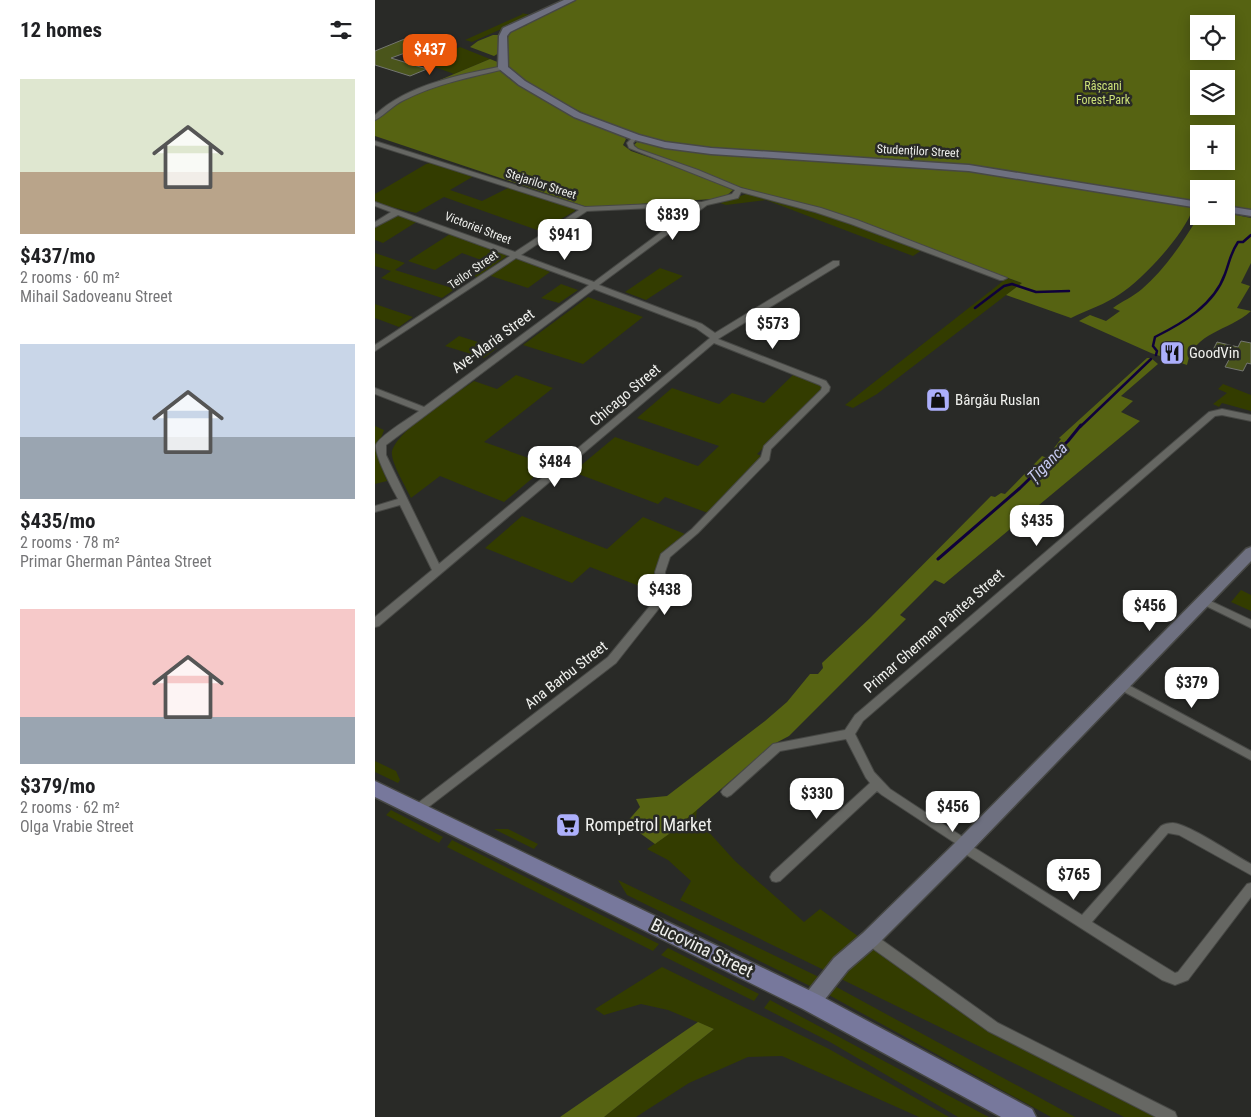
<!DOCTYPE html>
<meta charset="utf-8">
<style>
:root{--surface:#fff;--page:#f2f2f2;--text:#202124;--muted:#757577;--accent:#ea580c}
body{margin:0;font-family:"Roboto Condensed",sans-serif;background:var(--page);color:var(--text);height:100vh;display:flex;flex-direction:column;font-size:19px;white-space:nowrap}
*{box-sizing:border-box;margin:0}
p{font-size:16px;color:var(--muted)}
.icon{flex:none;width:28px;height:28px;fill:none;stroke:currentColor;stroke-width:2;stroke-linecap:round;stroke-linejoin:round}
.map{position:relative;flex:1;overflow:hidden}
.panel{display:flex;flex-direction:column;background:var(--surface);width:375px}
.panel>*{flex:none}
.controls{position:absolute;left:815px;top:15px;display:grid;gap:10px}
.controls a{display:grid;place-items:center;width:45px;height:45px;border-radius:0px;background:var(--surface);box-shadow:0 2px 12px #0003;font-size:25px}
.price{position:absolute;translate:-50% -42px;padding:0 11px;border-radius:10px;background:#fff;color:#222;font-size:16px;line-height:32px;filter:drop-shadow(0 1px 2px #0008)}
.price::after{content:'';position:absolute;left:50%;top:30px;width:15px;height:11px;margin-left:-8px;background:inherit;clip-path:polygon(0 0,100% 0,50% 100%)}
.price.on{background:var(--accent);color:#fff}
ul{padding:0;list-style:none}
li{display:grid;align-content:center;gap:10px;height:265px;padding:0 20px}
li span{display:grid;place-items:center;height:155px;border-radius:0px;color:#555}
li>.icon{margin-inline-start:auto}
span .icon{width:90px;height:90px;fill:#fffc;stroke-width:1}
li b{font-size:21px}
h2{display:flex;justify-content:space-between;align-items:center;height:60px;padding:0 20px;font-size:21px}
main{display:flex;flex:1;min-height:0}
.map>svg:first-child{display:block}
</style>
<main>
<section class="panel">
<h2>12 homes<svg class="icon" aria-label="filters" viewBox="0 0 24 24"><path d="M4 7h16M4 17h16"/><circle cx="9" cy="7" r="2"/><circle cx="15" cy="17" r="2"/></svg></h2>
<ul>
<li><span style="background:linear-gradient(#dfe7d0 60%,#b9a48a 0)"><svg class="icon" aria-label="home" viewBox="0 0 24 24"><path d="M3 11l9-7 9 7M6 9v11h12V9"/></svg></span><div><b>$437/mo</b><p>2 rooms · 60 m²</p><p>Mihail Sadoveanu Street</p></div></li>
<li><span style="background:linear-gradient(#c9d6e8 60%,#9aa5b1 0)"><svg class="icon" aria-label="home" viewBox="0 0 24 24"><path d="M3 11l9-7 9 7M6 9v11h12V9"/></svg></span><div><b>$435/mo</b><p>2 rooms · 78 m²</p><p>Primar Gherman Pântea Street</p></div></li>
<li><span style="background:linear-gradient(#f6c9c9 70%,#9aa5b1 0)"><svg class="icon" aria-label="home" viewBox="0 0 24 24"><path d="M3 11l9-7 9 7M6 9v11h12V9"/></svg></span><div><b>$379/mo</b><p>2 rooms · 62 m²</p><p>Olga Vrabie Street</p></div></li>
</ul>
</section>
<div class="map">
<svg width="876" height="1117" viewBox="0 0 876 1117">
<rect width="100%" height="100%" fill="#292a27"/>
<!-- green -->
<path fill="#333c00" d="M146,13L156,15V16L97,42L90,40L148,14Z
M85,47L115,59L79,74L49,63Z
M59,162L99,176L75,190L107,201L135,187L199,208L200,211L165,231L69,197L41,213L0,203V194L51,164Z
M374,193L456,216L547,250L538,256L391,200L351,205L345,203Z
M23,216L43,221L8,243L0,240V227L14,219Z
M75,234L131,254L132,256L102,277L99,276L117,264L87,253L60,270L33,261Z
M0,253L30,263L20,270L80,289L67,298L6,278L16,271L0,266Z
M138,259L148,260L175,272L153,288L113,275Z
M285,268L308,276L271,300L250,292Z
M632,278L647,283L502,394L478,408L470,405Z
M186,284L203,290L184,303L166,298Z
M213,297L268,317L208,364L148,345Z
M0,304L38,317L24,327L0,318Z
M84,336L122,348L109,358L70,346Z
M419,374L444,384L447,388L442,396L382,454L388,457L387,460L333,513L290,497L283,504L198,472L240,437L323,466L344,446L262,418L297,388L344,404L357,393L389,403Z
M141,375L178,388L109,442L173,465L129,502L65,476L36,498C31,487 18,466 17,455C14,435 82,393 99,381L122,389Z
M848,384L876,395V411L847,403L844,407L838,404L852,393L843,389Z
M0,426L9,430L1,452L12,481L0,484Z
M147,516L232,549L268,517L310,534L285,556V594L215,567L197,583L110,548Z
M866,590L876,595V611L856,602Z
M0,761L21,771L25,780L23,783L0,772Z
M322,809L321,818L360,861L429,922L445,909L487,939L451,971L305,900L316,881L293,860L272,849L294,834Z
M16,810L68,837L64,843L11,815Z
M119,829H133L163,844L159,849Z
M77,840L284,944L278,951L72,847Z
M243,880L446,978L437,987L252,895Z
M497,947L614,1031L784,1117H749L464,978Z
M293,948L384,994L379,1001L286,955Z
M287,967L454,1049L574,1117H544L407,1056L373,1057L314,1083L261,1117H229L339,1029L293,1010L266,1004L229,1015L220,1009Z
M456,984L700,1117H676L452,994Z
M395,1000L608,1114L614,1117H583L455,1042L389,1008Z"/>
<!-- forest -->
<path fill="#566312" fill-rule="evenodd" d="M201,0H876V211L851,207V189H824V203L583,164L339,149L295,143L264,136L218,118L174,96L135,72C129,60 131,45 134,33L152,25L153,21ZM824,24H851V51H824ZM824,79H851V106H824ZM824,134H851V161H824Z
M118,35H124V53L119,56L95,47L103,41Z
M115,59L125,63L124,65L121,68L60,82Z
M125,70L136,80L194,114L247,135L251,139L248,145L256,151L328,176L358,190L350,197L337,199L221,207L209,206L0,136V121C4,117 7,113 11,110C38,88 91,78 125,70Z
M262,142L309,151L339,155L581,169L809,205L818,208C810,234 768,279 745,294C731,304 712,310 696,318L631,295L647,283L450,212L365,187L265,150L259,145Z
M851,213L876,218V263L866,283L875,286L862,308L876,311C853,332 819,331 812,365L776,353L704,321L715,315L731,321L745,311L738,308C747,301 758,297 767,289C791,268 807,243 824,216H851Z
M772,358H776L783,364L746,396L758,401L746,412L765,421L569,584L560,580L525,615L531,619L414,736L397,745L294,834L280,844L251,823L265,807L261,799L292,796L390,721L412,702L435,674H443L448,668L447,663L495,618L616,496L620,497L626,493L630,494L667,456L672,458L681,449L679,448L686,439L684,438Z
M323,1022L339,1029L229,1117H185Z"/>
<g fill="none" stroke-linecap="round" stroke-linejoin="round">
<!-- stream-far1 -->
<path stroke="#0f013b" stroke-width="2.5" d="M600,308L629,286L637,284L661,292L694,291
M781,355L782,351L778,346L780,337C808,323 839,305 850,274C855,261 855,254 863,242H868L876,235
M705,427L776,359"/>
<!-- stream -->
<path stroke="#0f013b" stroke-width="3" d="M563,559L645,488L693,441L706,425"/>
</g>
<!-- building -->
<path fill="#4a551b" stroke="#747671" d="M32,38L55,44L16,58L52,69L35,76L0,65V51Z
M866,341L876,343V364L872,363L868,371L850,367L857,354L838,350L842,342L863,347Z"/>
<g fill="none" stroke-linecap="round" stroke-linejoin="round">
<defs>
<path id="street" d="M128,66L130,67V69C96,77 61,84 29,100C18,105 10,115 0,120V115C33,84 85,75 128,66Z
M260,135L263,137L258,143L259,146L263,149L323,170L366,188L446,208L482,220L632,278L628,280H625L476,224L440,212L366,192L363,198L332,205L224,285L327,324L340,333L458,261H464V265L343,339L451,381L455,387L454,391L396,449L394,460L323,533L295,557L290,572L292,595L289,602L241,663L47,812L43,814L39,812L37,809L39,806L233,657L279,601L282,595L280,572L286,554L317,529L386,457L389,446L446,390L447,387L445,385L339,343L4,626L0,627V617L57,570L25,505L0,512V506L23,499C17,488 0,457 1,445C4,436 35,418 44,411L0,394V388L49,407L214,285L141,258L0,351V345L135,256L23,215L0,227V222L16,212L0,206V202L140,252L204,210L0,145V141L210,207L327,202L357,194L360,190L254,148L252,143ZM321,206L219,282L146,255L212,211ZM219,289L321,328L335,338L64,564L11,455V445Z
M847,409L876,415V421L847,415L840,416L488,721L480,734L499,772L515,789L594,841L595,845L707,915L786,826C789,824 794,823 798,823C814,824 859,855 876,864V875L804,835L793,833L717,922L800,973L803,972L872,884L876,883V897L813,980L800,985L787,980L584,850L583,845L507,795L502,791L405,881L401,882L397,881L395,877L397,873L495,783L491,778L471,739L405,751L356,795L352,797L348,795L346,792L348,789L398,744L470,730L480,715L834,412Z
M827,597L876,620V628L823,602L822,600Z
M746,681L876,751V760L742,688L740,685L742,682Z
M495,934L500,935L623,1023L800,1112L802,1117H781L613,1031L490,943L488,939L490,935Z"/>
<path id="secondary" d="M189,0H200L135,32L132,36L133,67L150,81L205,113L264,135L290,142L336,148L594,165L824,202V208L594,171L336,154L290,148L256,139L199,117L144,85L123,68L124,36L128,28Z
M851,206L876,210V216L851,212Z
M876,547V561L595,852L502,945L473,970L443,1008L436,1011L429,1008L426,1002L429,996L459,958L488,933L581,842L871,549Z"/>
<path id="primary" d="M0,781L444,995L657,1109L661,1117H626L428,1009L0,797Z"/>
</defs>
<!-- street casing -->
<use href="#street" stroke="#474845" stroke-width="2"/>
<!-- secondary casing -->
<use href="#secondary" stroke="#474845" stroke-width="3"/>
<!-- primary casing -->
<use href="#primary" stroke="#474845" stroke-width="3"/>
<!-- street -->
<use href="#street" fill="#666763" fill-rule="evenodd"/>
<!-- secondary -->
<use href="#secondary" fill="#6e7080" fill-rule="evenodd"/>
<!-- primary -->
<use href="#primary" fill="#77789c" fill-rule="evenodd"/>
</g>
<!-- icons -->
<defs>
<symbol id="restaurant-square" viewBox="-11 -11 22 22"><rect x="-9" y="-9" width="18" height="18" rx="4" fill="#acaffb" stroke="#292a27"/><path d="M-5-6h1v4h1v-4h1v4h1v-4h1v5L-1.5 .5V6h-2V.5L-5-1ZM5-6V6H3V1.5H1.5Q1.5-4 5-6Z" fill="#111"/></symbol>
<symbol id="shop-square" viewBox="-11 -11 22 22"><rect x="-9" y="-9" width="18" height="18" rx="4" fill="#acaffb" stroke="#292a27"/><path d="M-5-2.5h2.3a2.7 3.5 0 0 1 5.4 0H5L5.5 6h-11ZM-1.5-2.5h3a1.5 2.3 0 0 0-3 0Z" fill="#111"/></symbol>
<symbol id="supermarket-square" viewBox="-11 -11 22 22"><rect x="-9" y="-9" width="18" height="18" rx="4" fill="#acaffb" stroke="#292a27"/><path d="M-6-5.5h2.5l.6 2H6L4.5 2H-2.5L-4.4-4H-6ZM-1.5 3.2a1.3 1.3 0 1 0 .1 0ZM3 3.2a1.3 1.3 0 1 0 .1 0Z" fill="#111"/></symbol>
</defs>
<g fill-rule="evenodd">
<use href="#restaurant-square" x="783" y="339" width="28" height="28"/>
<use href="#shop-square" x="549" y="386" width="28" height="28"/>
<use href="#supermarket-square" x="179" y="811" width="28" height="28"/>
</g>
<g text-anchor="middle" stroke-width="5" stroke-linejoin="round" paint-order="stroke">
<!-- far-park labels -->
<g font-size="12" fill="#cbe078" stroke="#292a27">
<text x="728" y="90">Râșcani<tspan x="728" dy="14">Forest-Park</tspan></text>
</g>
<!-- far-street labels -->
<g font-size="12" fill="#eff0ed" stroke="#292a27">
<text transform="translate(543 151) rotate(3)" y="4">Studenților Street</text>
<text transform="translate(166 184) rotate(18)" y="4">Stejarilor Street</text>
<text transform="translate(103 228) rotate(21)" y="4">Victoriei Street</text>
<text transform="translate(98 270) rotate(-35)" y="4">Teilor Street</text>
</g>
<!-- street labels -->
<g font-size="15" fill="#eff0ed" stroke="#292a27">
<text transform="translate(118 341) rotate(-36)" y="5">Ave-Maria Street</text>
<text transform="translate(250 395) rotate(-40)" y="5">Chicago Street</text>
<text transform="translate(559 631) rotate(-41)" y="5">Primar Gherman Pântea Street</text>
<text transform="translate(191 675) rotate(-38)" y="5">Ana Barbu Street</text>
</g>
<!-- poi labels -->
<g font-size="15" fill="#eff0ed" stroke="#292a27" text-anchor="start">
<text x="814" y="358">GoodVin</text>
<text x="580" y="405">Bârgău Ruslan</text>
</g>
<!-- water labels -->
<g font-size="16" font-style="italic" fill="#c7caf0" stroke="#292a27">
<text transform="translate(672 462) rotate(-45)" y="6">Țîganca</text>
</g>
<!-- near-poi labels -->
<g font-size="18" fill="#eff0ed" stroke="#292a27" text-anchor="start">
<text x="210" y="831">Rompetrol Market</text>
</g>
<!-- near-street labels -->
<g font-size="18" fill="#eff0ed" stroke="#292a27">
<text transform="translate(327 948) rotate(26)" y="6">Bucovina Street</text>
</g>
</g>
</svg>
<div class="controls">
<a><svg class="icon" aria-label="locate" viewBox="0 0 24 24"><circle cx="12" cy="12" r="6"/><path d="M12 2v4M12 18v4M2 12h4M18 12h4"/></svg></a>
<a><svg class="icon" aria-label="layers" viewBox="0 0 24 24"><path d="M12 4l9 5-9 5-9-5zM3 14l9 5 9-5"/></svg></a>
<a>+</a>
<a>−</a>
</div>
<b class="price on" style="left:55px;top:76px">$437</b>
<b class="price" style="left:298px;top:241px">$839</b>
<b class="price" style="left:190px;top:261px">$941</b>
<b class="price" style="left:398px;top:350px">$573</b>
<b class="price" style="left:180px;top:488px">$484</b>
<b class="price" style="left:662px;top:547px">$435</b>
<b class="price" style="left:290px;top:616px">$438</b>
<b class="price" style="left:775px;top:632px">$456</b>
<b class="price" style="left:817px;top:709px">$379</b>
<b class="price" style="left:442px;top:820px">$330</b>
<b class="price" style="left:578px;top:833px">$456</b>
<b class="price" style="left:699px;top:901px">$765</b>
</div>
</main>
